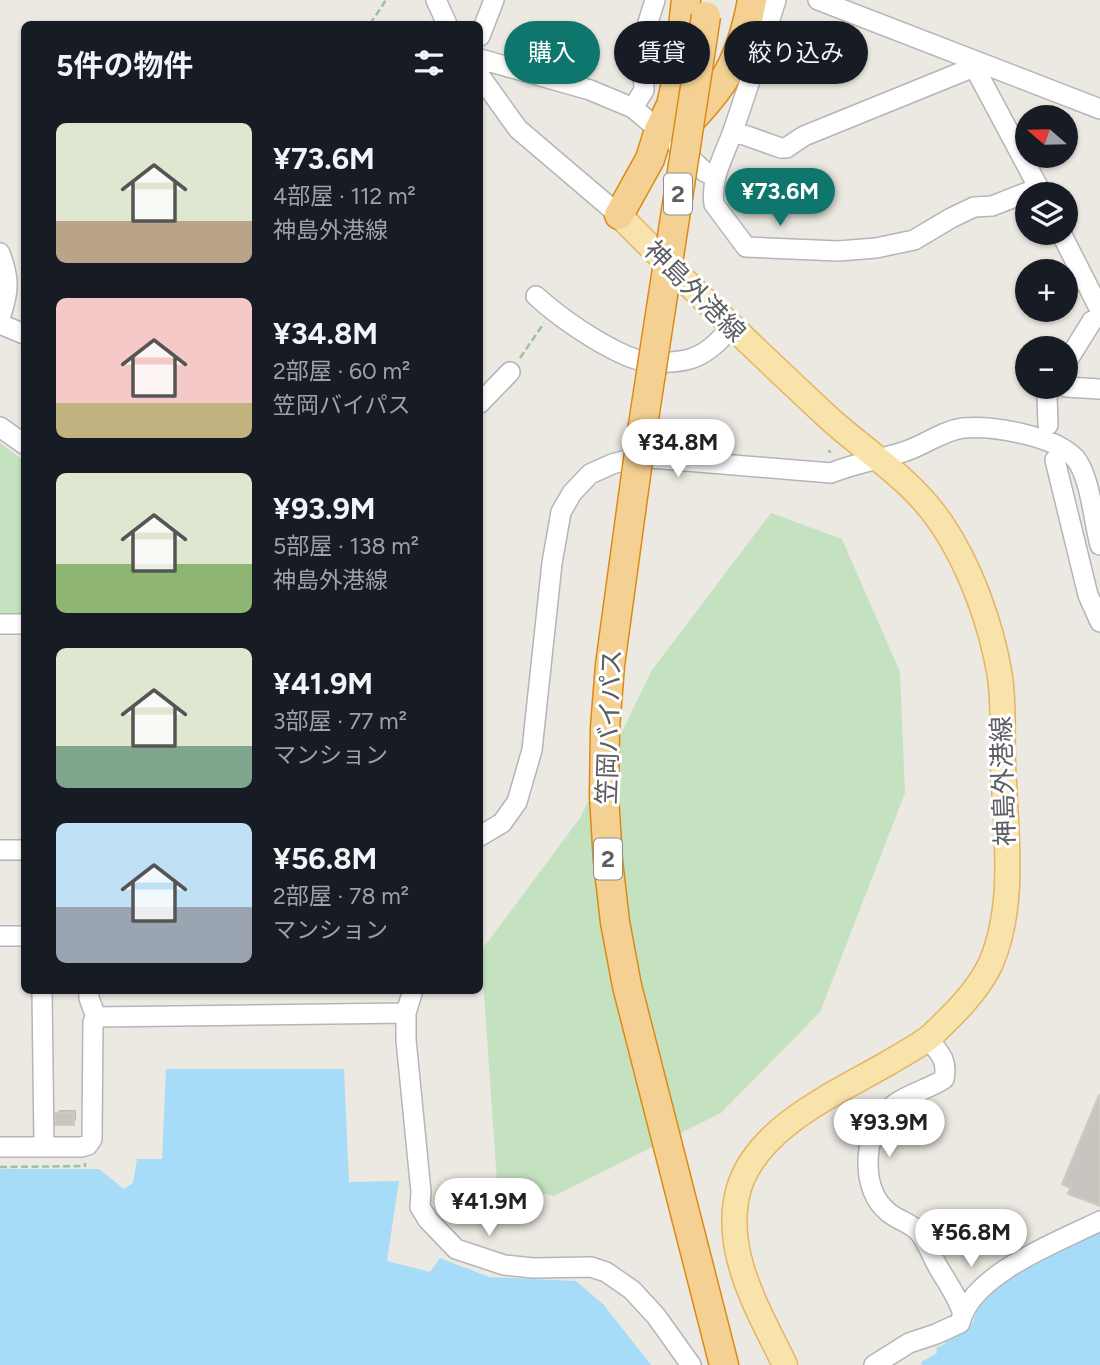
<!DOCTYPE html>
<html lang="ja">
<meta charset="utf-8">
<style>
:root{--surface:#171b24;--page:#242831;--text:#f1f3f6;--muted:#9ea1a6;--accent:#0f766e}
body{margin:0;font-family:Figtree,"Noto Sans JP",sans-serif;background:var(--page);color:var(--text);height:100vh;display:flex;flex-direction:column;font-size:26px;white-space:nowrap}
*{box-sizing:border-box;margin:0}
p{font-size:23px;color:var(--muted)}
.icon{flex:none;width:38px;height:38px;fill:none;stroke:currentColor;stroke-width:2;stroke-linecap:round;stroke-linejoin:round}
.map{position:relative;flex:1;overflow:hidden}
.drawer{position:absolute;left:21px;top:21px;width:462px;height:973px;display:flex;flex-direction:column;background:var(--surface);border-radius:10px;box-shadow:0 2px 5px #0004}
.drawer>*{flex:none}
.top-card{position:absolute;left:504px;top:21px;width:490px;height:63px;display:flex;gap:14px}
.needle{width:46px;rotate:290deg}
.tools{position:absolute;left:1015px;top:105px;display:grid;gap:14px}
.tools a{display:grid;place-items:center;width:63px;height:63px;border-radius:50%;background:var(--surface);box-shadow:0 2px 5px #0004;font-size:35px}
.price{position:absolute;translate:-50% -60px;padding:0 16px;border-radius:24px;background:#fff;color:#222;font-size:23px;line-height:46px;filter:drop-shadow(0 2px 4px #0008)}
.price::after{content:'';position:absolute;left:50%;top:42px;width:21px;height:16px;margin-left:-10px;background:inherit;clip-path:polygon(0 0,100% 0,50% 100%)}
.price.on{background:var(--accent);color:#fff}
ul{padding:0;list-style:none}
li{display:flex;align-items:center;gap:21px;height:175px;padding:0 35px}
li span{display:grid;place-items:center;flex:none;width:196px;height:140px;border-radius:10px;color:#555}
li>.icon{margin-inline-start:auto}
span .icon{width:84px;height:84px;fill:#fffc;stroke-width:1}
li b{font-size:30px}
h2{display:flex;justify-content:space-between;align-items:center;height:84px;padding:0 35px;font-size:30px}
.tag{padding:0 24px;border-radius:32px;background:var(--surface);box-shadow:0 2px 5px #0004;font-size:24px;line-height:63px}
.tag.on{background:var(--accent);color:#fff}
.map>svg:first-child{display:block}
</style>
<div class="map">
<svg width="1100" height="1365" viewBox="0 0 1100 1365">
<rect width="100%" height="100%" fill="#ece9e2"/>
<!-- green -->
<path fill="#c4e2c0" d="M0,443L24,461V615H0Z
M771,513L842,539L900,672L905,793L820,1012L721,1113L554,1196L497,1182L481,951L580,818L652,670Z"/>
<!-- water -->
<path fill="#a7dcf8" d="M166,1069H344L349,1182L399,1181L387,1261L430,1272L440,1258L489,1277L576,1281L603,1304L651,1365H0V1169H99L124,1189L133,1183L137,1159H162Z
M1100,1229V1365H922L921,1362L937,1353L936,1348L945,1344L944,1339L960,1335L972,1324L979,1305L1006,1280Z"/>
<!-- shadow -->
<path fill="#0003" d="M60,1110H76V1120L73,1123L57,1113Z"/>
<!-- building -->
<path fill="#c8c4c0" stroke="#d0cac1" stroke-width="2" d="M1099,1095L1100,1096V1206L1068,1194L1070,1188L1062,1184Z
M74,1112V1125H55V1113Z"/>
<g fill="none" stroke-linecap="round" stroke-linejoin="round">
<defs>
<path id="minor" d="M436,0L447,24
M655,0L642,42L644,90L633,108L659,130
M776,0C762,44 748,87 733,131C725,154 710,178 714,204L746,247L838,251L876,248L914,240L951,218L974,207L992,206L1038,188
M818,0L1100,109
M480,36L494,0
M480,59L590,90L633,108
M970,59L1042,194
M480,76L518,129L619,215
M733,131L781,148H786L804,136L974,67
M678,147L705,172L715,177
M1061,233L1100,310
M0,253C10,280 9,291 0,318
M536,296C560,318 597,343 627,356C645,364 675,364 693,358C709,352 720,340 731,328
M0,324L24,334
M1066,363L1092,321L1100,316
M1066,387L1100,389
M480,403L510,372
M1048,425L1047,396L1052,387
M0,427L24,444
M1055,460L1088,595L1100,622
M0,624H24
M480,836L502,823L517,802L532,750L552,563L561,512L572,493L590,474L612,464L638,457L831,473C855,463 879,460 903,452C924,446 941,431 963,428C992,425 1055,436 1075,458C1090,475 1094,523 1100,545
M0,850H24
M0,936H24
M42,990L44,1147
M413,990L406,1013V1040L421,1192L420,1207L428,1220L456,1249L504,1265L533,1268L591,1267L606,1272L632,1290L656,1316L691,1365
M96,1017L406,1013
M928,1039C940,1053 948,1060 944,1079C925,1091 899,1096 884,1114C863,1139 861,1190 888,1212C897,1220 911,1223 919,1232C927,1242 931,1254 937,1265C946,1281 956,1294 962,1311
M0,1147H81L88,1145L92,1139L93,1022L96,1017L89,998V990
M874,1365L909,1343L936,1334L960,1323C971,1274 1058,1242 1100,1221"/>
<path id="major" d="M619,215C688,285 759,353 831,420C868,453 913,481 941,523C970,565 992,626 1000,677C1004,704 1002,735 1003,763C1005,827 1017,902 991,963C978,991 954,1014 932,1035C920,1046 904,1053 890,1062C837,1093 758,1126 739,1188C721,1250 759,1311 785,1365"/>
<path id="highway" d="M680,131C724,88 741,61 752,0
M619,215L650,159L659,130L671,105L677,79L686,0
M641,438L651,373
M635,482L610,665L605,728L604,796L608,861L615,922L627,986L724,1365"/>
</defs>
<!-- minor casing -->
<use href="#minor" stroke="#b3b5b9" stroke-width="22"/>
<!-- major casing -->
<use href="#major" stroke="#e5b462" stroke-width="27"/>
<!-- highway casing -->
<use href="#highway" stroke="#dc8a13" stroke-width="31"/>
<!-- path -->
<path stroke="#9bc3a2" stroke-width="2.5" stroke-dasharray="7 3.5" stroke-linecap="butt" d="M370,24L386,0
M520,358L544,323
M828,451L831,452
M0,1167L85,1166V1163"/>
<!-- minor -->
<use href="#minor" stroke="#fff" stroke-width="19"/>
<!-- major -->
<use href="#major" stroke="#f8e4ab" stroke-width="24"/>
<!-- highway -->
<use href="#highway" stroke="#f4d192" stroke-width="28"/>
<defs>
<path id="highway-bridge" d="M651,373L706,16
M635,482L641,438"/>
</defs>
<!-- highway-bridge casing -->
<use href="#highway-bridge" stroke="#dc8a13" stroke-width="31" stroke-linecap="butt"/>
<!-- highway-bridge -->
<use href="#highway-bridge" stroke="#f4d192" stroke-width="28"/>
</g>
<g text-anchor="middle" stroke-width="6" stroke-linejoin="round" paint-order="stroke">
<!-- shield labels -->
<g fill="#fff" stroke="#8c8e91" stroke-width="2">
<rect x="664" y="173.5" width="28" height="41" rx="5"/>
<rect x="594" y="838.5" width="28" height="41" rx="5"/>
</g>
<g font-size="24" font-weight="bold" fill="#5b5e62">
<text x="678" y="202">2</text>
<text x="608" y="867">2</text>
</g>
<!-- street labels -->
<g font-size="26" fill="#5b5e62" stroke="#fff">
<text transform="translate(695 291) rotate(45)" y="9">神島外港線</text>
<text transform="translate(609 727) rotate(-88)" y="9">笠岡バイパス</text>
<text transform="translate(1003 781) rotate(-92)" y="9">神島外港線</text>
</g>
</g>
</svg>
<div class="tools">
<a><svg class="needle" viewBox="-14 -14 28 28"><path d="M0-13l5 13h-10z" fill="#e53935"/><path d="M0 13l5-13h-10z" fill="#9ea1a6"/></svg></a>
<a><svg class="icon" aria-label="layers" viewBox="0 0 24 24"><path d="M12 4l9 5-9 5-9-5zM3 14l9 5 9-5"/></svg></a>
<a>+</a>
<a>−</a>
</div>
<b class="price on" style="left:780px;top:228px">¥73.6M</b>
<b class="price" style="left:678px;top:479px">¥34.8M</b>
<b class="price" style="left:889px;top:1159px">¥93.9M</b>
<b class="price" style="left:489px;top:1238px">¥41.9M</b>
<b class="price" style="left:971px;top:1269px">¥56.8M</b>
<div class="top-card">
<a class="tag on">購入</a>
<a class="tag">賃貸</a>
<a class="tag">絞り込み</a>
</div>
<section class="drawer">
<h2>5件の物件<svg class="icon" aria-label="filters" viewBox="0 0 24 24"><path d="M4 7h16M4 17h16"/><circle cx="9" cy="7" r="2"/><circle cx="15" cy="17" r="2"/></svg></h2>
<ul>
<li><span style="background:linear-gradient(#dfe7d0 70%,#b9a48a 0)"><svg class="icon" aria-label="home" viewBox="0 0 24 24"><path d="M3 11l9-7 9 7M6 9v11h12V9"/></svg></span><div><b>¥73.6M</b><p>4部屋 · 112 m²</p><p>神島外港線</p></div></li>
<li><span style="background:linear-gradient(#f6c9c9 75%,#c2b280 0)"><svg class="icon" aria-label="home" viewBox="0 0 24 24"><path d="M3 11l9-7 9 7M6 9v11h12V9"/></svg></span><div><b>¥34.8M</b><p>2部屋 · 60 m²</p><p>笠岡バイパス</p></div></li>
<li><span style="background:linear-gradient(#dfe7d0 65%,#8fb573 0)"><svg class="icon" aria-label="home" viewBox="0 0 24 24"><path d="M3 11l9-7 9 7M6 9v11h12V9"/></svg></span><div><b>¥93.9M</b><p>5部屋 · 138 m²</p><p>神島外港線</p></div></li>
<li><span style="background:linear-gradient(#dfe7d0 70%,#7fa58c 0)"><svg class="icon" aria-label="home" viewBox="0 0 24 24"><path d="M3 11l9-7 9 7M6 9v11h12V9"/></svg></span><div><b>¥41.9M</b><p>3部屋 · 77 m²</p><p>マンション</p></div></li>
<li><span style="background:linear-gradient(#bfe0f5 60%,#9aa5b1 0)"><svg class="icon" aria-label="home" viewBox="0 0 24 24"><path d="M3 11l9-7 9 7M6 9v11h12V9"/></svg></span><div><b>¥56.8M</b><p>2部屋 · 78 m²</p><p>マンション</p></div></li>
</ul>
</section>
</div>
